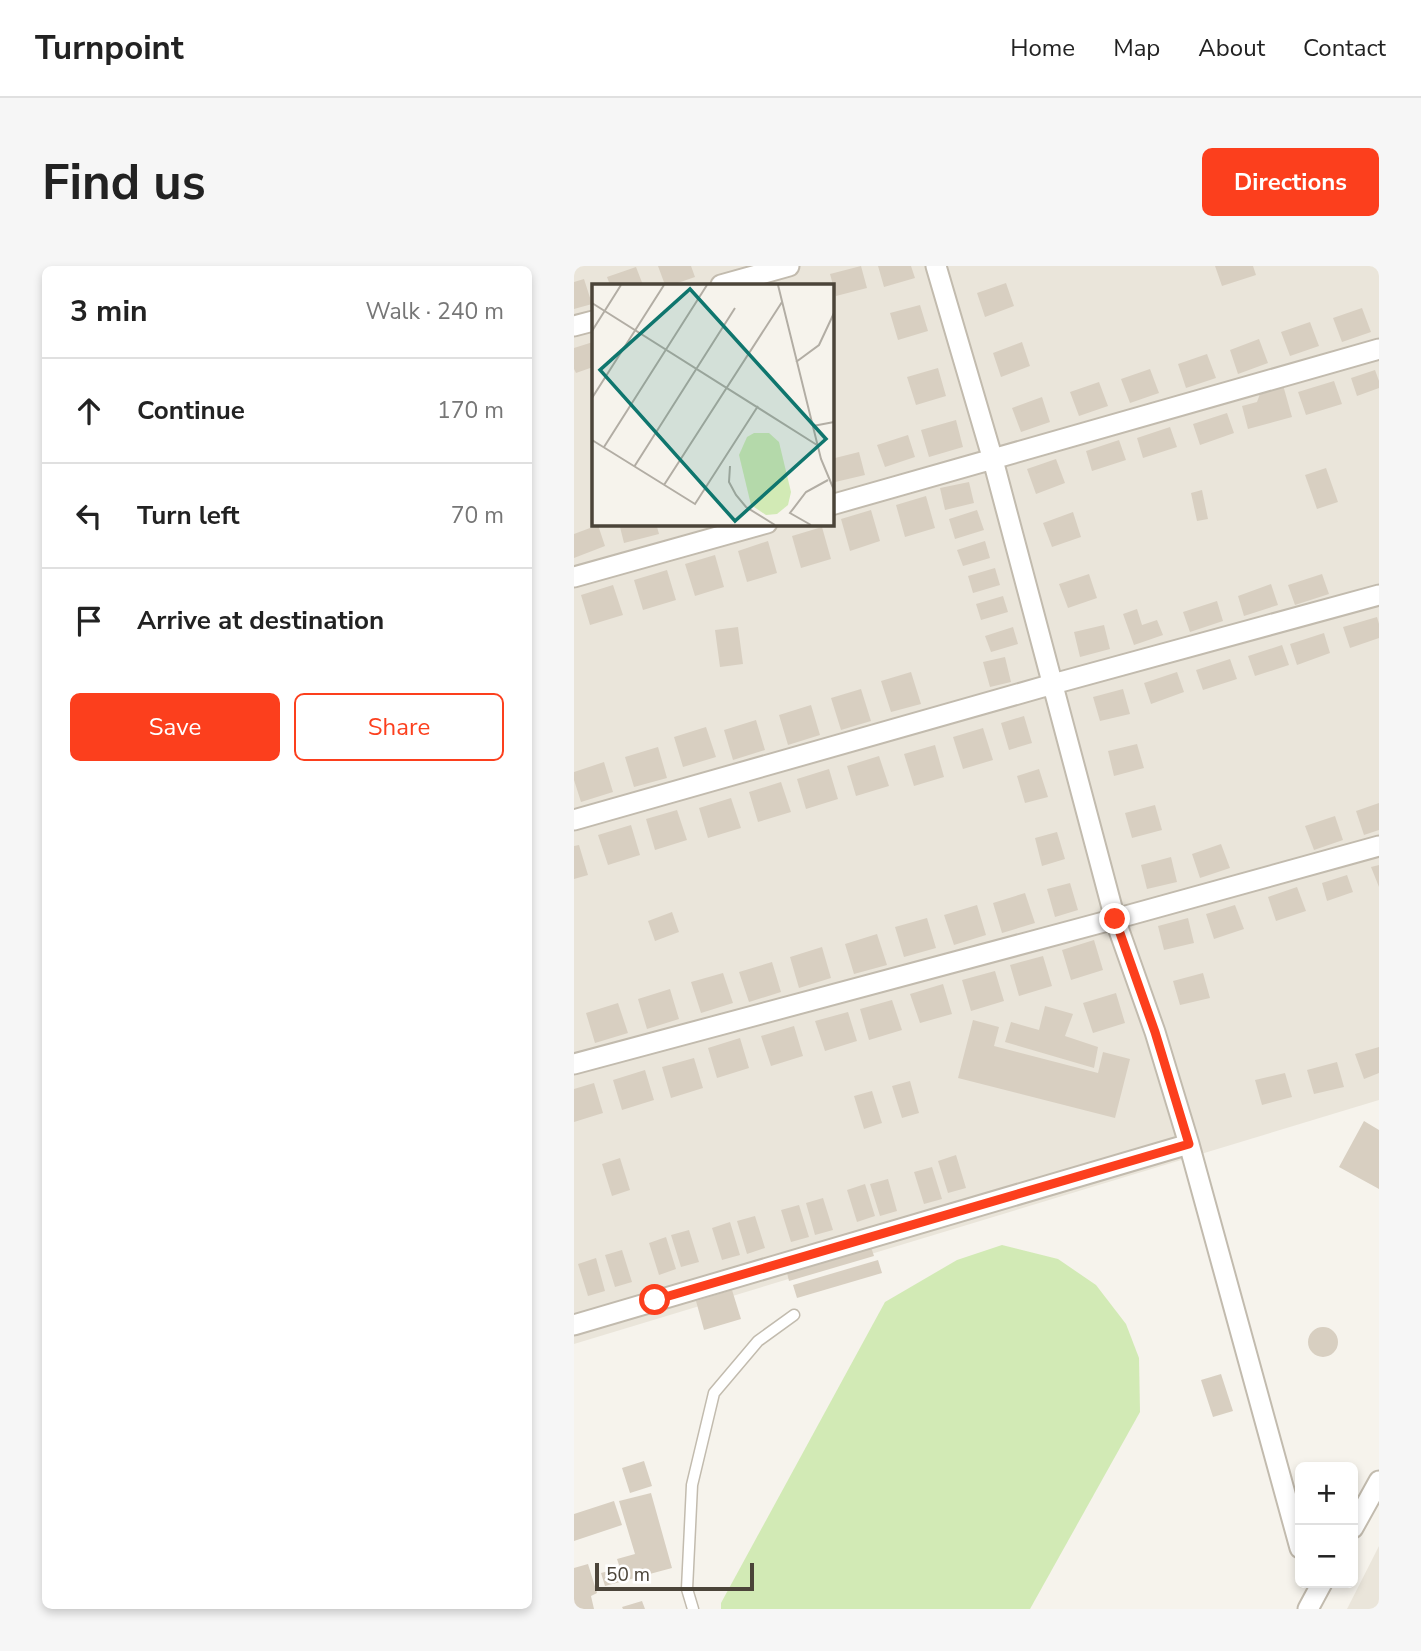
<!DOCTYPE html>
<html lang="en">
<head>
<meta charset="utf-8">
<style>
	body { margin:0; font-family:"Nunito Sans",sans-serif; background:#f6f6f6; color:#222 }
	.controls { position:absolute; right:21px; bottom:21px; display:grid; overflow:hidden; border-radius:10px; box-shadow:0 4px 10px #0003 }
	.controls button { width:63px; height:63px; display:grid; place-items:center; padding:0; border:0; border-bottom:2px solid #e0e0e0; background:#fff; color:#222; font:35px sans-serif }
	.scale { position:absolute; left:21px; bottom:18px; width:159px; box-sizing:border-box; padding-left:7px; border:4px solid #4b4439; border-top:0; font-size:19px; line-height:24px; white-space:nowrap; color:#4b4439; -webkit-text-stroke:5px #fff; paint-order:stroke }
	.stop { position:absolute; width:21px; height:21px; margin:-16px; border:5px solid #fc3f1d; border-radius:50%; background:#fff }
	.stop.end { background:#fc3f1d; border-color:#fff; box-shadow:0 2px 7px #0008 }
	.list { margin:0; padding:0; list-style:none }
	h2 { display:flex; justify-content:space-between; align-items:center; height:91px; margin:0; padding:0 28px; font-size:30px }
	h2 small { font-size:23px; font-weight:400; color:#767676 }
	.list li { display:grid; grid-template-columns:46px 1fr auto; gap:21px; align-items:center; box-sizing:border-box; height:105px; padding:0 28px; border-top:2px solid #e0e0e0 }
	.list b { display:block; font-size:26px; white-space:nowrap }
	.list em { font-size:23px; font-style:normal; color:#767676 }
	.actions { display:flex; gap:14px; padding:21px 28px }
	.actions a { flex:1; padding:16px 0; border:2px solid #fc3f1d; border-radius:10px; text-align:center; font-size:24px; color:#fc3f1d }
	.actions .main { background:#fc3f1d; color:#fff }
	.icon { flex:none; width:38px; height:38px; fill:none; stroke:currentColor; stroke-width:2; stroke-linecap:round; stroke-linejoin:round }
	.map { position:relative; flex:none; width:805px; height:1343px; overflow:hidden; border-radius:10px }
	header { display:flex; align-items:center; gap:42px; box-sizing:border-box; height:98px; padding:0 35px; background:#fff; border-bottom:2px solid #e0e0e0 }
	header strong { font-size:33px }
	nav { display:flex; gap:38px; margin-inline-start:auto; font-size:24px }
	.intro { display:flex; align-items:center; justify-content:space-between; box-sizing:border-box; height:168px; padding:0 42px }
	h1 { margin:0; font-size:49px }
	.button { padding:18px 32px; border-radius:10px; background:#fc3f1d; color:#fff; font-size:24px; font-weight:700 }
	main { display:flex; gap:42px; padding:0 42px }
	aside { flex:1; background:#fff; border-radius:10px; box-shadow:0 4px 10px #0003 }
	.map>svg:first-child { display:block }
</style>
</head>
<body>
<header>
<strong>Turnpoint</strong>
<nav><a>Home</a><a>Map</a><a>About</a><a>Contact</a></nav>
</header>
<div class="intro"><h1>Find us</h1><a class="button">Directions</a></div>
<main>
<aside>
<h2>3 min<small>Walk · 240 m</small></h2>
<ul class="list">
<li><svg class="icon" aria-label="ahead" viewBox="0 0 24 24"><path d="M12 20V5M6 11l6-6 6 6"/></svg><div><b>Continue</b></div><em>170 m</em></li>
<li><svg class="icon" aria-label="left" viewBox="0 0 24 24"><path d="M17 20v-9H6M10 6l-5 5 5 5"/></svg><div><b>Turn left</b></div><em>70 m</em></li>
<li><svg class="icon" aria-label="arrive" viewBox="0 0 24 24"><path d="M6 21V4h12l-3 4 3 4H6"/></svg><div><b>Arrive at destination</b></div></li>
</ul>
<div class="actions"><a class="main">Save</a><a>Share</a></div>
</aside>
<div class="map">
<svg width="805" height="1343" viewBox="0 0 805 1343">
	<rect width="100%" height="100%" fill="#f6f3ec"/>
	<path fill="#eae5da" fill-rule="evenodd" d="M0,0H805V834L0,1078ZM19,19H257V257H19Z
		M805,1280V1343H773Z"/>
	<path fill="#d2eab5" d="M428,979L484,993L522,1019L552,1058L565,1092L566,1146L456,1343H147V1337L311,1036L383,994Z"/>
	<path fill="#d8cfc1" d="M84,0H117L121,11L98,19H91Z
		M287,0L293,22L262,30L256,8Z
		M304,0H337L341,12L310,21Z
		M641,0H679L682,9L648,20Z
		M62,1L69,19H36L33,11Z
		M10,13L18,38L0,43V16Z
		M432,17L440,40L411,51L403,27Z
		M346,39L354,65L324,74L316,47Z
		M788,42L797,66L768,76L759,52Z
		M736,56L745,80L716,90L707,66Z
		M685,73L694,97L664,108L656,84Z
		M19,76V101L2,107L0,103V82Z
		M448,76L456,100L427,111L419,87Z
		M633,88L642,112L612,122L604,98Z
		M364,102L372,130L342,139L333,111Z
		M576,103L585,127L556,137L547,113Z
		M801,104L805,115V122L783,130L777,112Z
		M760,115L768,138L732,149L724,126Z
		M525,116L534,140L505,150L496,126Z
		M709,119L718,151L674,163L668,140L683,136L687,125Z
		M468,131L476,156L447,166L438,142Z
		M653,147L660,167L626,179L619,158Z
		M382,154L389,181L355,191L347,164Z
		M596,161L603,181L569,192L563,172Z
		M334,169L341,191L311,201L303,179Z
		M545,174L552,194L518,205L512,185Z
		M285,186L291,209L257,217V193Z
		M482,193L491,217L462,228L453,203Z
		M752,202L764,236L743,243L731,209Z
		M395,216L400,237L371,244L366,222Z
		M628,224L634,253L623,255L617,227Z
		M352,230L361,262L331,271L322,239Z
		M297,244L306,275L276,285L267,253Z
		M403,244L410,264L381,273L375,253Z
		M499,246L507,271L478,281L469,257Z
		M45,257H82L85,268L50,277Z
		M24,259L31,280L0,292V268Z
		M248,261L257,293L227,302L218,270Z
		M194,275L203,307L173,316L164,285Z
		M411,275L416,292L389,300L383,284Z
		M141,289L150,321L121,330L111,298Z
		M421,302L426,319L399,327L394,310Z
		M93,304L102,334L69,344L60,314Z
		M515,308L523,332L494,342L485,318Z
		M748,308L755,328L721,339L714,319Z
		M697,318L704,339L670,350L664,330Z
		M39,319L49,349L16,359L7,329Z
		M429,330L434,346L407,354L402,338Z
		M643,335L649,355L616,366L609,346Z
		M563,343L568,359L583,354L589,369L560,379L549,348Z
		M803,351L805,358V372L776,382L769,361Z
		M530,359L536,383L506,391L500,366Z
		M164,361L169,398L146,401L141,364Z
		M439,361L444,378L417,386L411,370Z
		M750,367L756,387L723,399L716,378Z
		M708,379L715,399L681,410L674,390Z
		M431,391L437,416L416,421L409,396Z
		M656,393L663,413L629,424L622,404Z
		M337,406L347,438L317,446L307,415Z
		M603,406L610,426L577,438L570,417Z
		M287,423L297,455L267,464L257,432Z
		M549,423L556,448L526,455L519,431Z
		M237,439L246,469L214,479L205,449Z
		M450,450L458,477L435,484L427,457Z
		M182,454L191,484L159,494L150,464Z
		M132,461L142,491L109,501L100,471Z
		M409,462L419,494L389,503L379,471Z
		M563,478L570,502L540,510L534,485Z
		M361,479L370,511L340,520L330,488Z
		M84,481L93,512L60,521L51,491Z
		M305,490L315,520L282,530L273,500Z
		M30,496L39,526L7,536L0,514V506Z
		M255,503L264,533L232,543L223,513Z
		M465,503L474,531L451,537L443,510Z
		M207,516L217,546L184,556L175,526Z
		M157,532L167,562L134,572L125,542Z
		M805,537V564L790,569L782,545Z
		M581,539L588,564L558,572L551,547Z
		M103,544L113,574L81,584L72,553Z
		M761,550L769,574L740,584L731,560Z
		M57,559L66,589L34,599L24,569Z
		M483,566L491,593L468,600L461,572Z
		M647,578L656,602L626,612L618,588Z
		M5,579L14,609L0,613V580Z
		M597,591L603,616L573,623L567,599Z
		M805,599V621L797,601Z
		M773,609L779,626L753,635L748,617Z
		M496,617L504,644L481,651L473,623Z
		M723,621L732,645L702,655L694,631Z
		M451,627L461,657L428,667L419,637Z
		M403,639L412,669L380,679L370,649Z
		M661,639L670,663L640,673L632,648Z
		M98,646L105,666L81,675L74,655Z
		M353,652L362,682L330,691L321,661Z
		M614,652L620,677L590,684L584,660Z
		M303,668L313,699L280,708L271,678Z
		M520,674L529,704L497,714L488,684Z
		M248,681L257,712L225,722L216,691Z
		M469,690L478,720L445,730L436,699Z
		M198,696L207,726L175,736L165,706Z
		M421,705L430,735L397,745L388,714Z
		M149,707L159,737L127,747L117,716Z
		M629,707L636,732L606,739L599,715Z
		M369,718L378,748L346,757L336,728Z
		M96,723L105,753L73,763L64,733Z
		M542,727L551,757L519,767L509,737Z
		M318,734L328,764L295,774L286,743Z
		M44,737L54,767L21,777L12,747Z
		M471,740L499,748L491,770L524,781L520,802L431,776L437,756L465,764Z
		M274,746L283,775L251,785L241,755Z
		M399,754L425,761L420,780L524,807L529,786L556,793L541,852L384,812Z
		M220,760L229,790L197,800L187,770Z
		M166,772L175,802L143,812L134,782Z
		M805,781V807L790,813L781,788Z
		M120,792L129,822L97,832L88,801Z
		M763,796L770,821L740,828L733,804Z
		M71,804L80,834L48,844L39,814Z
		M711,807L718,831L688,839L681,814Z
		M336,815L345,847L328,852L318,820Z
		M20,817L29,847L0,856V823Z
		M298,825L308,857L290,863L280,830Z
		M790,855L805,864V923L765,901Z
		M382,889L392,922L374,927L364,895Z
		M46,892L56,924L38,930L28,898Z
		M358,901L368,933L350,938L340,906Z
		M314,913L323,945L306,950L296,918Z
		M291,918L301,950L283,956L273,924Z
		M249,932L259,964L241,969L232,937Z
		M225,939L235,971L217,976L207,944Z
		M181,950L191,982L173,988L163,955Z
		M156,956L166,989L148,994L138,962Z
		M115,964L125,996L107,1001L97,969Z
		M92,971L102,1003L85,1009L75,977Z
		M296,978L300,990L215,1015L212,1003Z
		M48,984L58,1016L41,1021L31,989Z
		M22,992L31,1025L14,1030L4,998Z
		M304,994L308,1007L223,1032L219,1019Z
		M158,1024L167,1053L130,1064L122,1035Z
		M734 1076a15 15 0 1 1 30 0a15 15 0 1 1-30 0Z
		M647,1108L659,1145L639,1151L627,1114Z
		M70,1195L78,1220L56,1227L48,1202Z
		M77,1227L98,1302L31,1320L27,1307L46,1302L43,1293L61,1288L45,1235Z
		M40,1235L48,1259L0,1275V1248Z
		M14,1298L23,1327L17,1330L20,1343H0V1302Z
		M68,1335L71,1343H49L48,1341Z"/>
	<g fill="none" stroke-linecap="round" stroke-linejoin="round">
		<g stroke="#c2bbae" stroke-width="13">
			<path id="lane" d="M119,1343L113,1323L118,1219L140,1127L184,1075L220,1049"/>
		</g>
		<g stroke="#c2bbae" stroke-width="23">
			<path id="street" d="M362,0L419,194L541,653L581,766L615,878L726,1282
				M147,19L215,0
				M0,60L19,55
				M257,239L805,83
				M0,311L193,257
				M0,554L479,418L805,329
				M0,798L541,653L805,580
				M0,1059L615,878
				M779,1262L805,1215
				M734,1343L748,1317"/>
		</g>
		<use href="#lane" stroke="#fff" stroke-width="10"/>
		<use href="#street" stroke="#fff" stroke-width="19"/>
	</g>
	<g fill="none" stroke-linecap="round" stroke-linejoin="round">
		<path stroke="#fc3f1d" stroke-width="9" d="M81,1034L615,878L581,766L541,653"/>
	</g>
	<g transform="translate(18 18)">
		<rect width="242" height="242" fill="#f6f3ec"/>
		<path d="M162,149H177L187,158L199,208L196,221L185,230L174,231L159,221L147,171L155,153Z" fill="#d2eab5"/>
		<path fill="none" stroke="#b2ada4" stroke-width="2" d="M186,1L229,175L242,206M0,19L225,161M0,47L29,1M204,78L227,61L242,29M0,114L72,1M221,142L242,138M0,156L103,220L166,122M12,163L115,1M138,182L137,198L144,211L154,223L183,241M42,183L143,24M72,201L190,18M219,241L198,229L214,208L236,196"/>
		<path fill="#0f766e" fill-opacity="0.15" stroke="#0f766e" stroke-width="3.5" d="M98,5L234,155L143,237L8,86Z"/>
		<rect width="242" height="242" fill="none" stroke="#4b4439" stroke-width="3.5"/>
	</g>
</svg>
<div class="controls">
<button>+</button>
<button>−</button>
</div>
<div class="scale">50 m</div>
<div class="stop" style="left:81px;top:1034px"></div>
<div class="stop end" style="left:541px;top:653px"></div>
</div>
</main>
</body>
</html>
